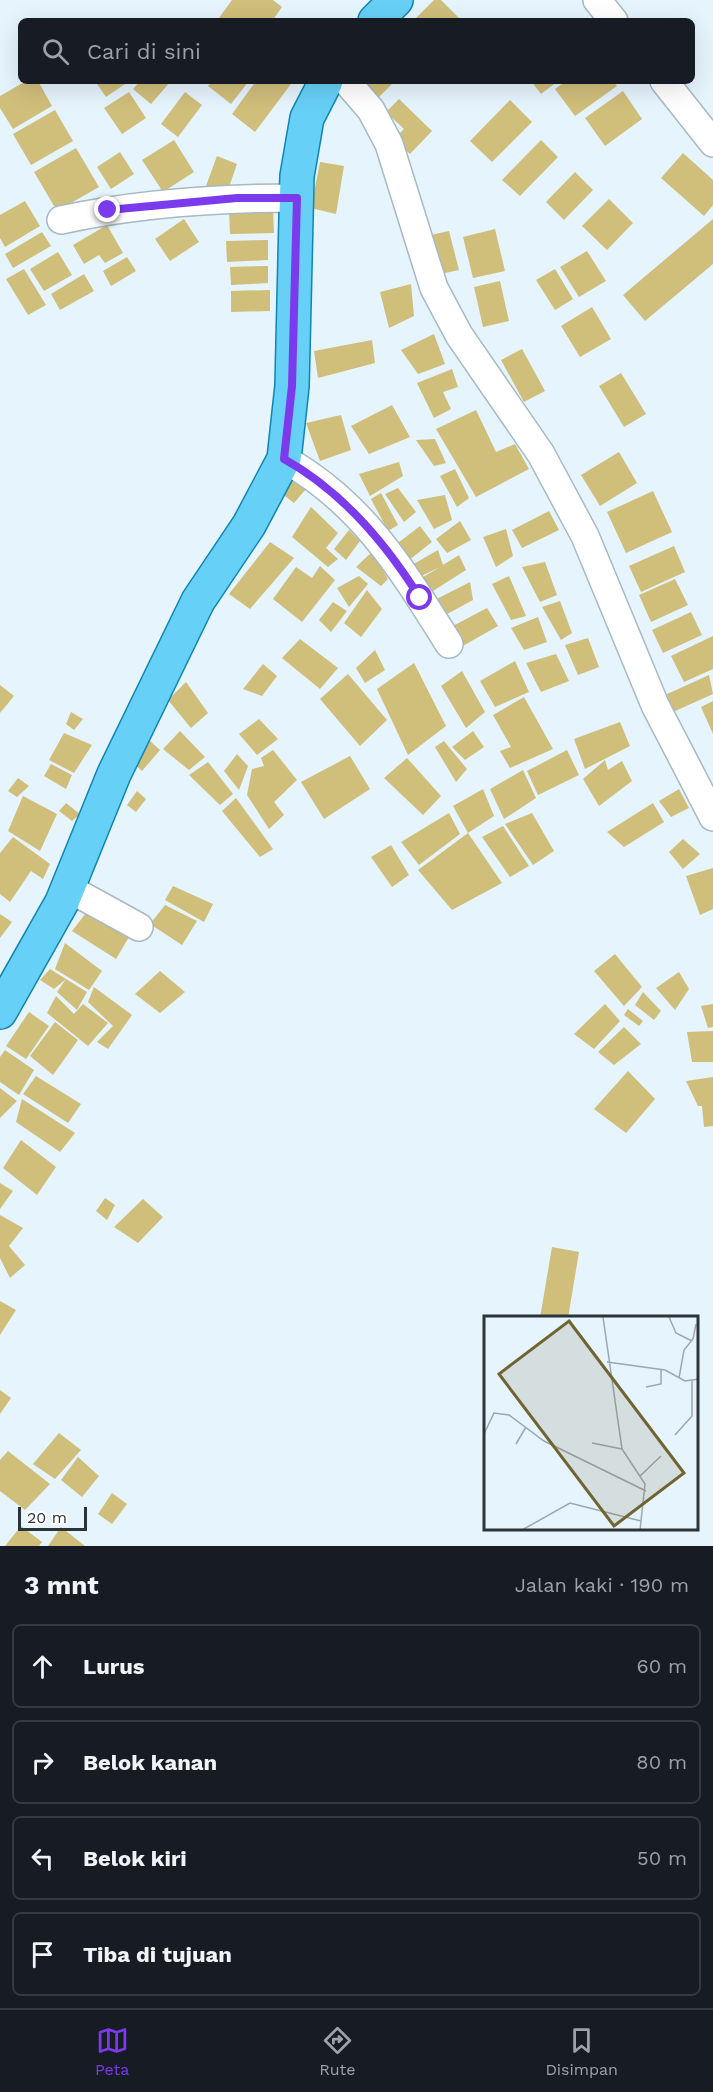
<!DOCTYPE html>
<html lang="id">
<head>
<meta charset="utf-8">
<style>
	body { margin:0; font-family:"Work Sans",sans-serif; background:#242831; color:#f1f3f6 }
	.scale { position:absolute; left:18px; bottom:15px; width:69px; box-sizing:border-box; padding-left:6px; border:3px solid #2d3438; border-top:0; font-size:16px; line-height:21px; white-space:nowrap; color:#2d3438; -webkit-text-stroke:4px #fff; paint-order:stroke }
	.stop { position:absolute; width:18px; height:18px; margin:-14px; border:4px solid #7c3aed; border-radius:50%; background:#fff }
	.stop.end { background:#7c3aed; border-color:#fff; box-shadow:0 2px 6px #0008 }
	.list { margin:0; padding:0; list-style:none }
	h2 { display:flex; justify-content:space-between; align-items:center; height:78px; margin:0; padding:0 24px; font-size:26px }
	h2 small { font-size:20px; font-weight:400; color:#9ea1a6 }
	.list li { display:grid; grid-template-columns:39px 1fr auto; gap:18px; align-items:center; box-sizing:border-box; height:84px; margin:0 12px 12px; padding:0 12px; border:2px solid #363941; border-radius:9px }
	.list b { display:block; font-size:22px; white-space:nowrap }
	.list em { font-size:20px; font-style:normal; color:#9ea1a6 }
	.icon { flex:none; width:33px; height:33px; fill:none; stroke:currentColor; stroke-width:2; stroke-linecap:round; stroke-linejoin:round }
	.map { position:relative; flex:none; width:713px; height:1546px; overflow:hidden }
	.search { position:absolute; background:#171b24; box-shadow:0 6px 24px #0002; left:18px; right:18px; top:18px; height:66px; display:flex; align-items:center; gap:15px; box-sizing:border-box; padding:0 21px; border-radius:9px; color:#9ea1a6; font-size:22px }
	.sheet { height:462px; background:#171b24 }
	nav { display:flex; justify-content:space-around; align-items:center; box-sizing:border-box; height:84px; border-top:2px solid #363941; background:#171b24; font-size:16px; color:#9ea1a6 }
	nav a { display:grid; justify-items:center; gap:3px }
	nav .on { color:#7c3aed }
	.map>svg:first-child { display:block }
</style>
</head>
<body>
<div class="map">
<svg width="713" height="1546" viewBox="0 0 713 1546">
	<rect width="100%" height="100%" fill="#e6f4fd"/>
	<path fill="#d0be7b" d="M232,0H273L282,7L272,21H223L219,18Z
		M434,0H441L459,18L456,21H413Z
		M26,81H38L52,106L13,129L0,108V96Z
		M95,81H123L125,84L106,97Z
		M140,81H171L151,104L133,89Z
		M212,81H249L231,104L208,86Z
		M256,81H287L291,84L255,132L232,114Z
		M358,81H395L377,99Z
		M531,81H558L541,94Z
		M566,81H613L617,86L575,116L555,89Z
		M623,91L642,119L605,146L585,118Z
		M129,92L146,118L122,134L104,108Z
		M185,92L202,105L178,137L161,124Z
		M399,99L432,131L410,154L394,139L404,129L386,112Z
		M510,100L532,122L492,162L470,141Z
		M55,110L73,141L31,165L13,134Z
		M174,140L194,172L163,192L142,160Z
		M541,140L558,157L520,196L502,180Z
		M76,148L99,187L57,211L34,172Z
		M120,152L134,174L111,189L97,167Z
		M683,153L713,180V205L704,216L661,178Z
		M217,156L237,164L227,193L206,186Z
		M320,162L344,166L336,214L311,208Z
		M575,172L593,190L564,220L546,202Z
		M609,199L633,223L607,250L582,226Z
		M25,201L40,226L5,247L0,238V215Z
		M273,209L274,233L230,234L229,211Z
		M184,219L199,242L170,261L155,239Z
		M713,219V264L645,321L623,295Z
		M107,225L123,253L105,263L99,255L84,264L73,245Z
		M495,229L505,271L473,278L463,237Z
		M449,231L459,270L436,275L426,236Z
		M42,232L51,246L13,268L5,254Z
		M268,240V260L227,262L226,241Z
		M587,251L606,281L579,297L560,267Z
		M58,252L72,275L44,291L30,269Z
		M127,257L136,271L111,286L103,271Z
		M268,266V283L231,285L230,267Z
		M24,269L46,305L28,315L6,279Z
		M555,269L573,299L555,310L536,280Z
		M84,274L94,291L60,310L51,294Z
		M500,281L509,321L483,327L474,287Z
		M411,284L414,316L389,328L380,292Z
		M270,290V311L231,312V291Z
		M592,307L611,339L580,357L561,326Z
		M434,334L445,364L418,374L401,350Z
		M372,340L375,363L318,378L314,351Z
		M522,349L545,391L524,402L501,360Z
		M452,369L458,387L443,392L451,409L434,418L417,383Z
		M621,373L646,414L624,427L599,386Z
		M392,405L410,437L369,454L351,426Z
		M476,410L496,452L515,444L529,469L476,497L436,429Z
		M341,415L351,450L320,461L306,423Z
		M435,439L446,463L434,466L416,440Z
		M619,452L637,483L600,506L581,475Z
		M399,462L403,476L370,496L359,474Z
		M455,469L469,498L457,507L440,476Z
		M288,475L306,489L294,503L277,490Z
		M398,488L416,512L404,522L385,494Z
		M653,491L672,532L626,553L607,512Z
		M381,493L398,525L388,531L371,499Z
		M445,495L452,520L434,529L417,500Z
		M311,507L338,533L326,548L338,559L328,567L292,537Z
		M549,511L559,530L522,548L512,530Z
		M460,521L471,540L447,553L436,539Z
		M420,526L432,542L408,561L394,546Z
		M506,529L513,556L496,567L483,537Z
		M349,530L360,541L346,560L334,549Z
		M270,542L294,558L250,609L229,594Z
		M674,546L685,572L641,592L629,566Z
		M438,550L443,565L459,555L466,570L433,591L423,577L440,567L413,580L405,569Z
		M372,552L388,579L381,586L356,567Z
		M545,562L557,595L540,602L522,567Z
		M320,566L335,580L302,622L273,599L296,567L312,578Z
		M359,576L368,584L349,607L337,588Z
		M509,576L526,616L511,620L492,584Z
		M675,579L688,605L651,622L639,595Z
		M470,582L473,600L438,619L427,604Z
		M367,590L382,609L361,637L344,623Z
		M560,601L572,633L561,640L542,607Z
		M333,602L347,611L331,632L319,620Z
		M487,608L498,626L461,647L451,627Z
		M691,612L702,635L663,653L652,630Z
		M538,617L547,642L524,650L511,628Z
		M713,636V669L684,682L671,656Z
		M588,638L599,667L578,675L565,645Z
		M300,639L338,668L320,689L282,658Z
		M375,650L385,670L365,683L356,668Z
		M556,654L569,681L541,692L526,663Z
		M515,661L529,692L495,707L480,681Z
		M414,663L446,726L408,755L377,689Z
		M263,664L277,676L262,696L243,689Z
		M462,671L485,712L466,728L441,686Z
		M348,674L387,720L360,746L320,699Z
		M709,675L713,694L673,712L665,695Z
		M186,682L208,713L191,728L168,700Z
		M0,685L14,696L0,713Z
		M524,697L553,749L510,768L500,751L511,747L493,715Z
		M713,701V734L701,707Z
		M71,712L83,719L74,730L66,724Z
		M259,719L278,739L257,755L239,734Z
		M620,722L630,746L585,769L574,739Z
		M180,731L205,757L189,770L163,749Z
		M473,731L484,747L465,760L452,747Z
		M64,733L92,745L74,773L49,760Z
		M149,740L160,750L142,771L131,761Z
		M444,741L467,769L456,782L435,747Z
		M273,750L297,780L274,802L284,815L269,829L247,795L252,769L264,766L261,758Z
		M567,750L579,775L538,795L527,771Z
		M237,754L248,766L239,790L224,771Z
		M350,756L370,789L324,819L301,782Z
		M407,758L441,796L423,815L384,778Z
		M605,760L608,770L622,761L632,781L599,806L583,779Z
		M208,762L233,794L220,805L189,775Z
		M51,764L72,775L66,789L44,776Z
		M523,770L536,798L504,819L490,789Z
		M18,778L29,786L17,797L8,791Z
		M483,789L494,816L468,833L453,806Z
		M679,789L689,808L671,817L659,801Z
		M137,791L146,799L136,812L127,805Z
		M23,796L57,814L40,851L8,831Z
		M236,798L273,849L260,857L222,811Z
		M66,803L80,814L72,821L59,811Z
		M653,803L664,822L624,847L607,832Z
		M449,813L460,834L419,865L401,842Z
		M532,813L554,851L533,865L505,824Z
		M503,826L529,866L510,877L482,837Z
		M468,833L502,883L452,910L418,870Z
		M13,837L50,864L43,879L31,871L10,902L0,894V853Z
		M683,839L700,854L683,869L669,852Z
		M391,845L409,875L392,887L371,857Z
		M713,868V909L700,915L686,876Z
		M173,886L213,904L204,922L165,900Z
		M165,905L197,921L182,945L150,924Z
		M90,908L129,937L116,959L72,931Z
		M0,914L12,922L0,938Z
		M65,943L102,971L89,990L55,969Z
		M615,954L642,987L624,1006L594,971Z
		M50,969L66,979L87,992L77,1010L57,992L66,979L54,989L40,980Z
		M160,971L185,992L160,1013L135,994Z
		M679,972L689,989L675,1010L656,988Z
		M94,987L132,1015L108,1049L97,1042L113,1026L88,1002Z
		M643,992L661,1011L654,1020L635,1005Z
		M56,996L74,1014L83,1004L108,1023L88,1046L47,1013Z
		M605,1004L620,1021L594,1049L574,1034Z
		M713,1004V1027L708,1028L701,1006Z
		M628,1009L643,1021L639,1026L624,1015Z
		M29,1012L49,1026L26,1059L6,1046Z
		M55,1022L78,1040L53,1075L30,1056Z
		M624,1027L641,1044L614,1065L598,1052Z
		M713,1031V1062H692L687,1032Z
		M5,1050L34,1070L19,1095L0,1082V1057Z
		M628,1071L655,1099L626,1133L594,1109Z
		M36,1076L81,1104L68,1123L23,1094Z
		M713,1077V1126L704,1127L702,1106H698L686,1081Z
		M0,1088L17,1101L0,1118Z
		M22,1099L75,1133L60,1152L16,1122Z
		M21,1140L56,1167L37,1195L3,1168Z
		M0,1183L13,1191L0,1209Z
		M105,1198L115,1205L107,1220L96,1211Z
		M143,1199L163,1217L138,1243L114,1227Z
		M0,1215L23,1228L9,1246L25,1265L10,1278L0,1258Z
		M552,1247L579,1252L568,1318H540Z
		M0,1301L16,1310L0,1335Z
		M0,1390L11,1398L0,1414Z
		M59,1433L81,1450L55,1479L33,1464Z
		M8,1451L50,1484L25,1510L0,1491V1460Z
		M78,1457L99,1476L82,1497L61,1480Z
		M112,1493L127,1504L112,1524L98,1514Z
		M21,1526L42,1542L39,1546H5Z
		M61,1527L85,1546H48Z"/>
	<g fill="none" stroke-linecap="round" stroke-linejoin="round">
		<g stroke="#a7b9c3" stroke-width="30">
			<path id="minor" d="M597,0L614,21
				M346,81L371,110L389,144L434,288L459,335L541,454L585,536L655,705L713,817
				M664,81L713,143
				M61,220C139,203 218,198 297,198
				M284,459C363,503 403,571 449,644
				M68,888L139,927"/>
		</g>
		<g stroke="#1085b0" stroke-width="36">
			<path id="primary" d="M375,21L396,0
				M0,1012L62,902L114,774L198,601L249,525L284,459L292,386L297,176L307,118L326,81"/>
		</g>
		<use href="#minor" stroke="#fff" stroke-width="27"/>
		<use href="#primary" stroke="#67d0f7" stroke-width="33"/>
	</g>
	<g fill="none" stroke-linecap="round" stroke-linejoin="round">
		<path stroke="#7c3aed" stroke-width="8" d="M108,210L237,198H297L292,386L284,459C342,491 385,542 420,598"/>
	</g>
	<g transform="translate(484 1316)">
		<rect width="214" height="214" fill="#e6f4fd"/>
		<path fill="none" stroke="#9ca7ae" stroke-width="1.5" d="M119,1L138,133L161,168L156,214M185,1L192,17L208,25M123,46L181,54L201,65L215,63M195,62L200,34L209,23L212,8M162,71L177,68V53M0,118L10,97L25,99L60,125L162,175M191,119L208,100V65M108,127L138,133M32,128L42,111M156,160L177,140M38,214L86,187L157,205"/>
		<path fill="#726432" fill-opacity="0.15" stroke="#726432" stroke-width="3" d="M85,5L200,157L130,210L15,58Z"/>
		<rect width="214" height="214" fill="none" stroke="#2d3438" stroke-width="3"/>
	</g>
</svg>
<div class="scale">20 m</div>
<div class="stop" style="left:420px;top:598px"></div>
<div class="stop end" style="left:108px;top:210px"></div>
<div class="search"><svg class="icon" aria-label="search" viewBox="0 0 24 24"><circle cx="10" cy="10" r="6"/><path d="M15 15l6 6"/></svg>Cari di sini</div>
</div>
<section class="sheet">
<h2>3 mnt<small>Jalan kaki · 190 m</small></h2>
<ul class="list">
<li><svg class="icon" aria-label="ahead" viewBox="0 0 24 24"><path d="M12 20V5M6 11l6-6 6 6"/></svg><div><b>Lurus</b></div><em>60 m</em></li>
<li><svg class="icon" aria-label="right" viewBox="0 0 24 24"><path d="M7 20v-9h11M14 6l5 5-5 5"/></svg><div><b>Belok kanan</b></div><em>80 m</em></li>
<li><svg class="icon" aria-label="left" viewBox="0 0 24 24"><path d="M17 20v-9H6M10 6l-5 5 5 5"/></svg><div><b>Belok kiri</b></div><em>50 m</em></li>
<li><svg class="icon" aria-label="arrive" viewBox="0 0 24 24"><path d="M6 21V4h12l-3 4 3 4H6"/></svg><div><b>Tiba di tujuan</b></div></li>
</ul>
</section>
<nav>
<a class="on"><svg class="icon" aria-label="map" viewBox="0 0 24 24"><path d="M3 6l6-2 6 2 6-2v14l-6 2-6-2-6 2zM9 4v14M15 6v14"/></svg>Peta</a>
<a><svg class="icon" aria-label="directions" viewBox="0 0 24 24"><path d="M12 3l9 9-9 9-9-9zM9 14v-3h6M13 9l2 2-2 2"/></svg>Rute</a>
<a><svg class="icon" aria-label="saved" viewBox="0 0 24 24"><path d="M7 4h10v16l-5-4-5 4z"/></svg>Disimpan</a>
</nav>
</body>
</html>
